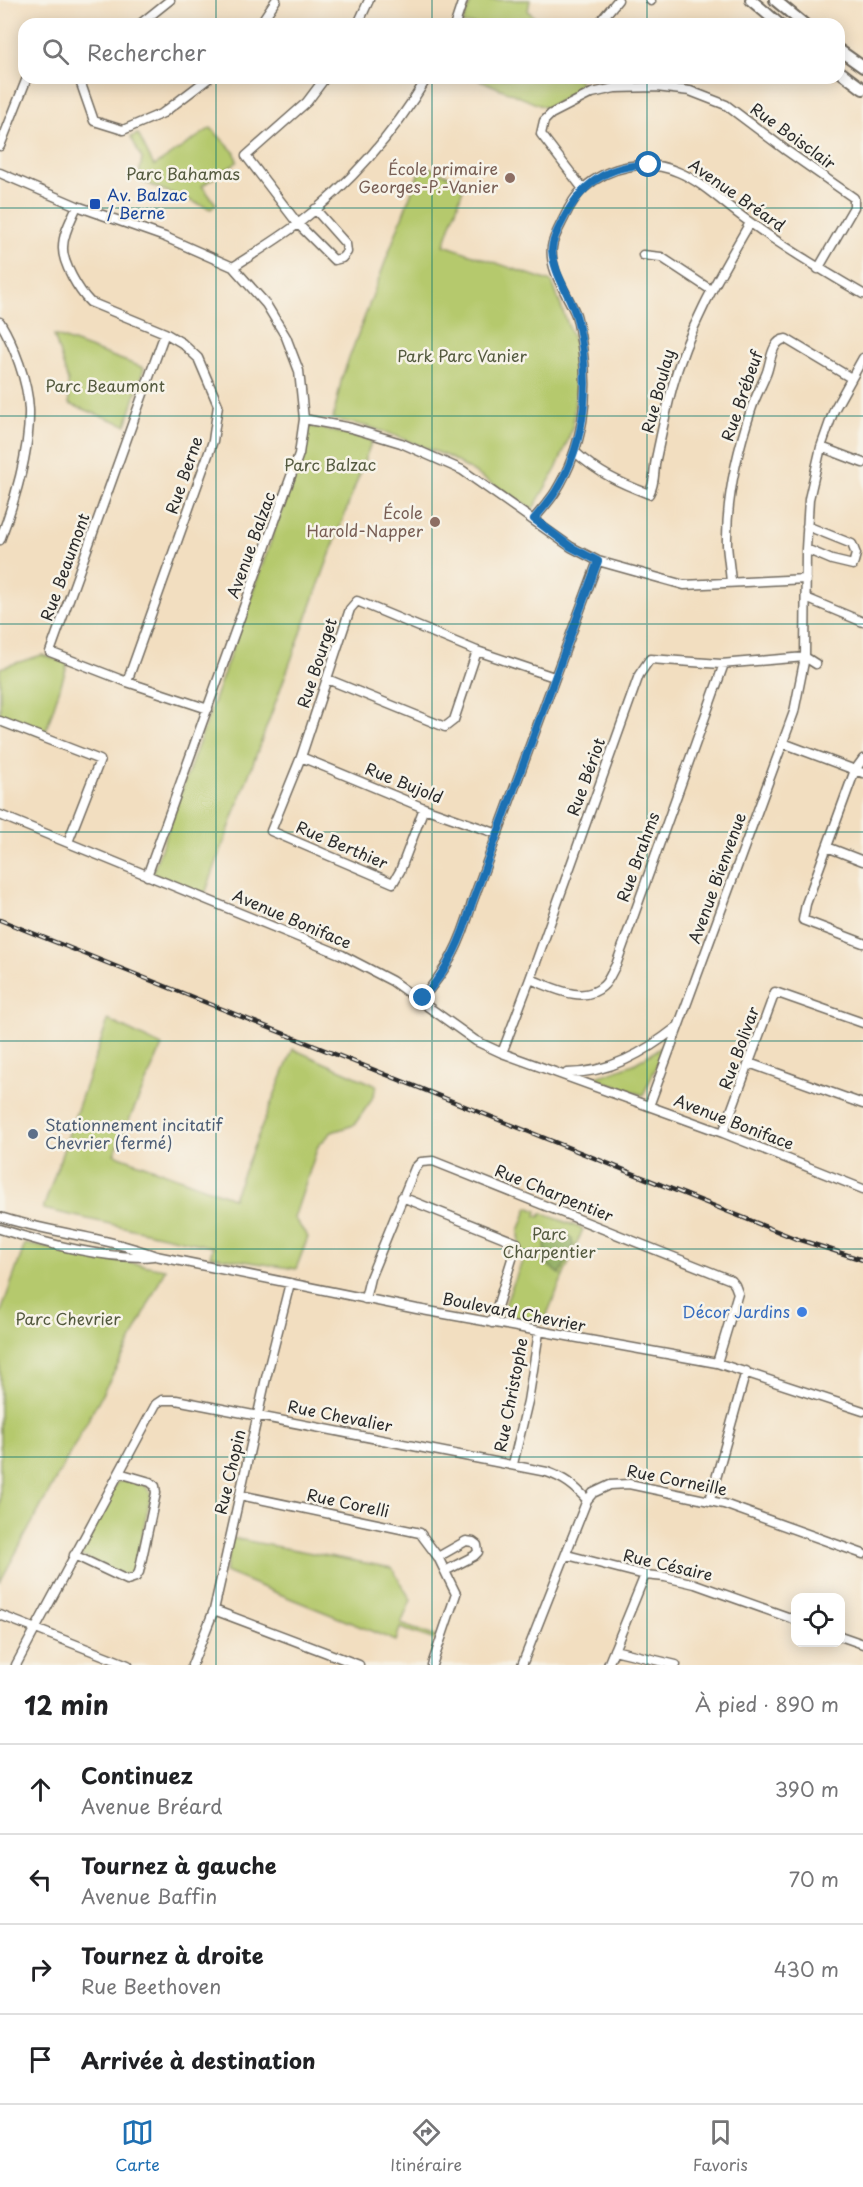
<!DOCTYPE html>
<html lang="fr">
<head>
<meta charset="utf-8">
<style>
	body { margin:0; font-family:"Playpen Sans",sans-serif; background:#f6f6f6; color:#202124 }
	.controls { position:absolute; right:18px; bottom:18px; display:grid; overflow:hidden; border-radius:12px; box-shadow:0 3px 15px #0003 }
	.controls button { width:54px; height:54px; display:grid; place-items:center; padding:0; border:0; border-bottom:2px solid #e0e0e0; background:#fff; color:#202124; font:30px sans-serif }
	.stop { position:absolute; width:18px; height:18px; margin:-14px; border:4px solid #1f6fb2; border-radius:50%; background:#fff }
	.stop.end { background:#1f6fb2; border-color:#fff; box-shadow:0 2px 6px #0008 }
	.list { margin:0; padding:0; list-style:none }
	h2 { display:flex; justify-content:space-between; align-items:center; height:78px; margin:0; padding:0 24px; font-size:26px }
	h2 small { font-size:20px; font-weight:400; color:#757577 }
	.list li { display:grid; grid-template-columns:39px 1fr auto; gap:18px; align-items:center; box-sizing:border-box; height:90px; padding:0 24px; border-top:2px solid #e0e0e0 }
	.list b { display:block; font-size:22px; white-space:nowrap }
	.list p { margin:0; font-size:20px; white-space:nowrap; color:#757577 }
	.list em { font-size:20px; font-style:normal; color:#757577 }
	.icon { flex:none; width:33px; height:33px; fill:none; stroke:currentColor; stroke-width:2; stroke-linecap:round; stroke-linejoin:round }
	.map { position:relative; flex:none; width:863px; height:1665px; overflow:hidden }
	.search { position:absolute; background:#fff; box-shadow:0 3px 15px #0003; left:18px; right:18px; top:18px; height:66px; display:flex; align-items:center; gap:15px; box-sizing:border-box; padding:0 21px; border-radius:18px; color:#757577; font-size:22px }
	.sheet { height:438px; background:#fff }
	nav { display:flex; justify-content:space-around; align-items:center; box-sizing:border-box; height:84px; border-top:2px solid #e0e0e0; background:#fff; font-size:16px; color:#757577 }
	nav a { display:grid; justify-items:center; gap:3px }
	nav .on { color:#1f6fb2 }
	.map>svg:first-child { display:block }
</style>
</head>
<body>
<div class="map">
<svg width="863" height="1665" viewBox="0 0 863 1665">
	<rect width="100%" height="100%" fill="#f7f3e8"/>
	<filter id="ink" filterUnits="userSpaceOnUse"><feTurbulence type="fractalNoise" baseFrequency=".0167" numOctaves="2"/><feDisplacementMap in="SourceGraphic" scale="12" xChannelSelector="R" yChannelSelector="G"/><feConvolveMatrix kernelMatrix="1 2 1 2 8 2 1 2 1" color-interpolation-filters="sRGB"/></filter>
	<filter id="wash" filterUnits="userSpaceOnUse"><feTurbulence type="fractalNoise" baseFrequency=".008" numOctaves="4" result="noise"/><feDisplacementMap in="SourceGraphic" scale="24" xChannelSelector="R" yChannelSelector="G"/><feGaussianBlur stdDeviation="1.35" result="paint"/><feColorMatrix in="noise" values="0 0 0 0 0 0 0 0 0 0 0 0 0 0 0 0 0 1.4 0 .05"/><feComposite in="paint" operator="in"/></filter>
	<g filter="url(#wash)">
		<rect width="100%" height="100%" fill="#f2dec0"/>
		<path fill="#b5c96d" stroke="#707a4c" stroke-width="1.5" d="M472,0H530L528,11L541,24H462Z
			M475,78H579L582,90L546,108Z
			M211,128L235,153L237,162L202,186L216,204L211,209L138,180L142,159L131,137L138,134L154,166Z
			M422,164L465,183L444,245L552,282L575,344L576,388L573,425L565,448L556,469L533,509L449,457L396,436L370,427L333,419L342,377Z
			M54,335L144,368L126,425L69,404L68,381Z
			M309,426L372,440L205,894L152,874L303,451Z
			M42,655L68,663L44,737L0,720V668Z
			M108,1020L162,1046L114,1154L233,1198L293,1049L377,1086L371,1101L354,1125L332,1132L318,1146L294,1218L308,1237L296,1269L210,1256L213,1247L43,1209Z
			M667,1044L643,1095L594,1078L634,1064Z
			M528,1207L537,1211L536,1216L540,1217L542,1213L583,1229L543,1324L501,1315L525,1254L520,1250L519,1231Z
			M25,1244L165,1269L131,1341L0,1582V1315Z
			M124,1480L146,1486L151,1494L135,1569L130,1574L123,1575L77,1554L117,1482Z
			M232,1538L392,1568L411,1600L401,1624L439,1638L438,1641L400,1628L396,1641L225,1572Z"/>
		<path fill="#90ad60" stroke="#5e6c46" stroke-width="1.5" d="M566,1231L572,1239L573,1246L560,1274L548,1265L545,1245L548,1237L557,1232Z"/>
	</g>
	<g filter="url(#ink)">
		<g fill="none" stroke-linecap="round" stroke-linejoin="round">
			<g stroke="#716a5f" stroke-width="11">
				<path id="minor" d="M650,0L651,1
					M140,24L170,0
					M260,24L276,0
					M358,24L369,0
					M455,24L463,0
					M598,24L618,0
					M79,78L94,121L123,130L163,113L209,78
					M0,146L27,78
					M0,173L77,206L165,237L233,267L266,304L286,337L299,371L304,419L299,454L147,876
					M583,189L541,134L544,121L551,114L592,93L615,88L656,87L690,91L726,105L787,151L854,198V207L818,269
					M77,206C72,218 63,233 63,247C62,263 79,291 90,302L165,333L182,343L198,358L218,405L213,441L127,682
					M315,209L346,244L347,252L342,258L334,260L298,224L246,156L307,102L325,78
					M643,255L661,257L711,290
					M233,267C255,253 278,239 299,223C350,184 394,133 427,78
					M0,322C14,345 28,382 29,410C30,450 14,503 0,540
					M165,333L50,652L127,682L208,709
					M304,419L351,428L401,443L462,470L571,547L598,561L684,585L806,579
					M821,447L863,463
					M575,452C598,473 620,483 649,494C656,481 653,473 656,459C661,435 666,411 672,388C688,328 719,276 750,223
					M534,519C541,510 550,501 556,491C583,447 590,396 582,346C580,336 579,325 576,315C568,294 549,272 552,247C553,238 560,226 564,218C569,207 575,196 584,188C609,166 646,158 678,172C703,182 725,205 748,221C785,248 823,271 863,294
					M806,549L832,560L853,565L856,554L852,544L807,526
					M731,582C730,570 728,557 727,545C726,500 737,452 751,410C755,397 762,385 767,372C771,360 772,340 786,339L851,378
					M806,598L863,622
					M327,679L445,727L454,720L477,651
					M0,721L100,760L68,842
					M783,743L863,773
					M301,757L424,808L498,834
					M863,759L855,770L806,904L803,920L863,943
					M424,808L400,871L393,883L271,831L301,757L350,609L357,601L477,651L554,677
					M0,815L342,955L392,981L476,1041L502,1053L723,1133L863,1189
					M827,847L863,861
					M530,979C552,987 583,1005 603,986C609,981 612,971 616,965L724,664
					M419,1002C448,968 460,946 472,903L598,561
					M502,1053L530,979L639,675L650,659L721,664L805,657L816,664
					M749,1063L863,1104
					M567,1073C609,1073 644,1053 677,1027
					M649,1106L794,712L805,657L806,549L809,499L821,447L834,410L863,358
					M723,1133L775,992L863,1023
					M402,1197L517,1243L492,1323
					M0,1217C51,1233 106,1237 156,1256L417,1309L717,1363L863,1411
					M0,1229C44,1243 108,1261 153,1256
					M365,1299L370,1278L415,1168L421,1162L433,1161L731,1280L735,1285L738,1293L717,1363
					M513,1464L528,1401L539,1332
					M240,1495L420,1533L438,1557L456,1594L432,1665
					M710,1500L746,1371
					M74,1555L127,1580L136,1577L139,1572L156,1493L155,1486L150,1482L119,1473
					M567,1555L645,1575L665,1577L695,1584L796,1620
					M438,1557L466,1541L473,1542L477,1545L478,1552L474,1556L445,1571
					M214,1610L359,1665
					M0,1615L128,1665
					M840,1636L863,1644
					M614,1650L676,1665
					M16,1665L156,1404L162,1400H176L547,1472C564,1478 575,1486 587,1500
					M192,1665L214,1610L266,1378L290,1283
					M522,1665L587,1500L593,1493L610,1485L629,1484L724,1504L863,1554
					M608,1665L645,1575"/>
			</g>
			<g stroke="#716a5f" stroke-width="14">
				<path id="major" d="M751,0L779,24
					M775,0L804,24
					M839,50L863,67
					M839,71L863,89"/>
			</g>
			<use href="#minor" stroke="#fff" stroke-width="8"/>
			<use href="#major" stroke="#fff" stroke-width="10"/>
			<g stroke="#2b2b2b" stroke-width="4.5">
				<path id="rail" d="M0,920L794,1238L863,1260"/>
			</g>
			<use href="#rail" stroke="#f7f3e8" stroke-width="2" stroke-dasharray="7" stroke-linecap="butt"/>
		</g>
	</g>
	<g fill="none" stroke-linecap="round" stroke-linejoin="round" filter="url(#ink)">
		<path stroke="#1f6fb2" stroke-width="8" d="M423,998C449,967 461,942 472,903L598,561L571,547L534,519C541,510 550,501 556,491C588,438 591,377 577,319C571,295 554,276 552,250C552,241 558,229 563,220C581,185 607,164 649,165"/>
	</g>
	<path fill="none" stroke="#0f766e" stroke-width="1.5" stroke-opacity="0.55" d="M216,0V24M432,0V24M647,0V24M216,78V1665M432,78V1665M647,78V1665M0,208H863M0,416H863M0,624H863M0,832H863M0,1041H863M0,1249H863M0,1457H863"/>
	<g fill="#8d6e63" stroke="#f7f3e8" stroke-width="2">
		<circle cx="510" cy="178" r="6"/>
		<circle cx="435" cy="522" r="6"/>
	</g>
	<rect fill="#1a4fb4" stroke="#f7f3e8" stroke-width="2" x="89" y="198" width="12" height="12" rx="3"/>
	<circle fill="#5c6f8a" stroke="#f7f3e8" stroke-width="2" cx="33" cy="1134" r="6"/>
	<circle fill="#3f7fe0" stroke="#f7f3e8" stroke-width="2" cx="802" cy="1312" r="6"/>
	<g text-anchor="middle" stroke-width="5" stroke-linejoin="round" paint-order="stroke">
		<g font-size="16" fill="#2b2b2b" stroke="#f7f3e8">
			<text transform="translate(793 136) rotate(36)" y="6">Rue Boisclair</text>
			<text transform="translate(737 195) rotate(35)" y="6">Avenue Bréard</text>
			<text transform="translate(658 391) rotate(-75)" y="6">Rue Boulay</text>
			<text transform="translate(742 396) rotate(-71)" y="6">Rue Brébeuf</text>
			<text transform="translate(184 475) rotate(-71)" y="6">Rue Berne</text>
			<text transform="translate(251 545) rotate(-70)" y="6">Avenue Balzac</text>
			<text transform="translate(65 567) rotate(-70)" y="6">Rue Beaumont</text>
			<text transform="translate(317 663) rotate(-72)" y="6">Rue Bourget</text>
			<text transform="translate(586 777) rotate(-70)" y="6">Rue Bériot</text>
			<text transform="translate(404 783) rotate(22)" y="6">Rue Bujold</text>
			<text transform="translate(342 845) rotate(23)" y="6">Rue Berthier</text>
			<text transform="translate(638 857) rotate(-70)" y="6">Rue Brahms</text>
			<text transform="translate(717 878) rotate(-70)" y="6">Avenue Bienvenue</text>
			<text transform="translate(292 919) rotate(23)" y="6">Avenue Boniface</text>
			<text transform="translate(739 1048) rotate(-70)" y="6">Rue Bolivar</text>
			<text transform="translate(734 1122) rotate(21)" y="6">Avenue Boniface</text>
			<text transform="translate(554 1193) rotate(22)" y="6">Rue Charpentier</text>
			<text transform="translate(514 1312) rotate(11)" y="6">Boulevard Chevrier</text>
			<text transform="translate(511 1395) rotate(-79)" y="6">Rue Christophe</text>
			<text transform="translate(340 1416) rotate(11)" y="6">Rue Chevalier</text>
			<text transform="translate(230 1472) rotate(-77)" y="6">Rue Chopin</text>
			<text transform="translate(677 1480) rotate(11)" y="6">Rue Corneille</text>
			<text transform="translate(348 1503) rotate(12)" y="6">Rue Corelli</text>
			<text transform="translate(668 1565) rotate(13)" y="6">Rue Césaire</text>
		</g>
		<g font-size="16" fill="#785e54" stroke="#f7f3e8" text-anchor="end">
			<text x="498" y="175">École primaire<tspan x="498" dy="18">Georges-P.-Vanier</tspan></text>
			<text x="423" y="519">École<tspan x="423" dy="18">Harold-Napper</tspan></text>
		</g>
		<g font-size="16" fill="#545a3f" stroke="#f7f3e8">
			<text x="183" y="180">Parc Bahamas</text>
			<text x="462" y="362">Park Parc Vanier</text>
			<text x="105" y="392">Parc Beaumont</text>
			<text x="330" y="471">Parc Balzac</text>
			<text x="549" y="1240">Parc<tspan x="549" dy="18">Charpentier</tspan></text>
			<text x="68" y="1325">Parc Chevrier</text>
		</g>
		<g font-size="16" fill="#164399" stroke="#f7f3e8" text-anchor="start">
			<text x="107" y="201">Av. Balzac<tspan x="107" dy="18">/ Berne</tspan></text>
		</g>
		<g font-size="16" fill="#4e5e75" stroke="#f7f3e8" text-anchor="start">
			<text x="45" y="1131">Stationnement incitatif<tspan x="45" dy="18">Chevrier (fermé)</tspan></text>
		</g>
		<g font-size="16" fill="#366cbe" stroke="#f7f3e8" text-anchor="end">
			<text x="790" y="1318">Décor Jardins</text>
		</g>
	</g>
</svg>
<div class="controls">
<button><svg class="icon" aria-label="locate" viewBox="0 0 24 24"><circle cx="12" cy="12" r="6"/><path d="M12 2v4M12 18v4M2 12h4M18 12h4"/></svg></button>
</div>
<div class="stop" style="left:649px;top:165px"></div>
<div class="stop end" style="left:423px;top:998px"></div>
<div class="search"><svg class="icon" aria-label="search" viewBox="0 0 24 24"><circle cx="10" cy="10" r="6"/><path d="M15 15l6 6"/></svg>Rechercher</div>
</div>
<section class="sheet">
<h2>12 min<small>À pied · 890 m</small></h2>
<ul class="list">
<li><svg class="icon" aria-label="ahead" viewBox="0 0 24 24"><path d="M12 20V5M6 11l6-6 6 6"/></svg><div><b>Continuez</b><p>Avenue Bréard</p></div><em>390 m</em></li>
<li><svg class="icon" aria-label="left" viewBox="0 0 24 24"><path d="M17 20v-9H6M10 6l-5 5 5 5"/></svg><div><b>Tournez à gauche</b><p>Avenue Baffin</p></div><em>70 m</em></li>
<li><svg class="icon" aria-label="right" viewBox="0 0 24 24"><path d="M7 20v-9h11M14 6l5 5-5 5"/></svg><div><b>Tournez à droite</b><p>Rue Beethoven</p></div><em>430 m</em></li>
<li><svg class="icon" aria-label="arrive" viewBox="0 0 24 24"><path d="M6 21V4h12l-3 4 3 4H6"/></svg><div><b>Arrivée à destination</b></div></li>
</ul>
</section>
<nav>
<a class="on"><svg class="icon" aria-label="map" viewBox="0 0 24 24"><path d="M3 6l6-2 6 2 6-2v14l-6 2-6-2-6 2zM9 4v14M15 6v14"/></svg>Carte</a>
<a><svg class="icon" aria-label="directions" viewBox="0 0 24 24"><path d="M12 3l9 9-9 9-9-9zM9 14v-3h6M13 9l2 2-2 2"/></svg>Itinéraire</a>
<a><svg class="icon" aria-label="saved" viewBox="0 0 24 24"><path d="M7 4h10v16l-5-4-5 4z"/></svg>Favoris</a>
</nav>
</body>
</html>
